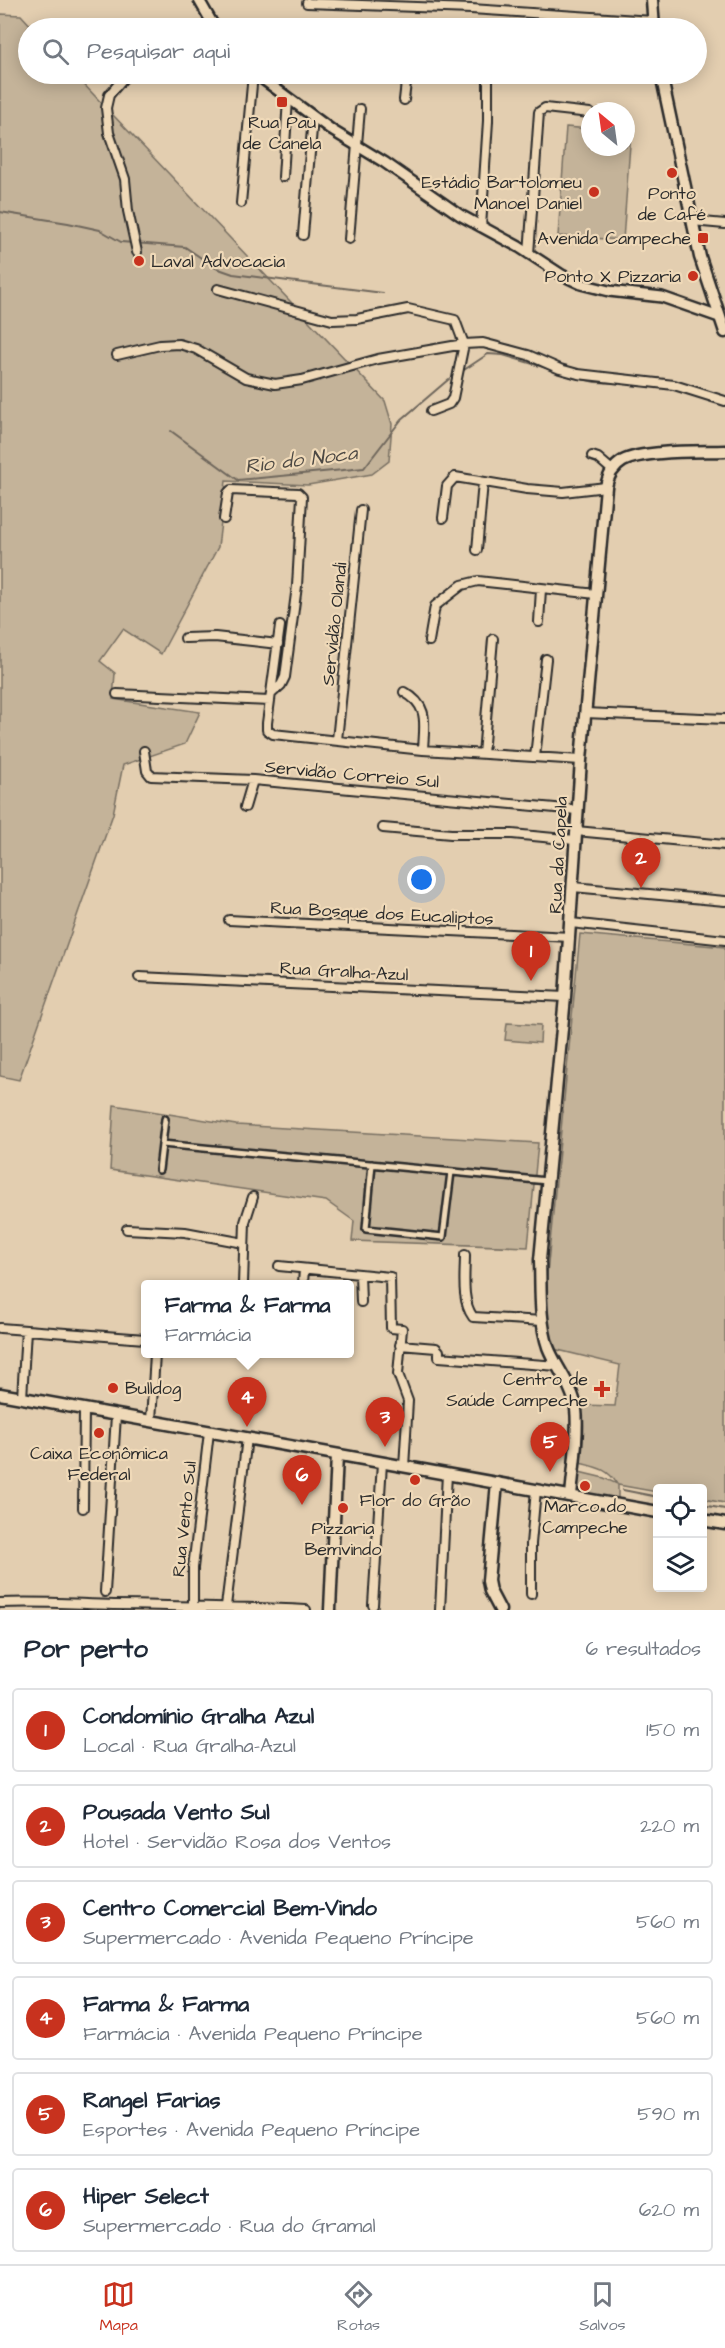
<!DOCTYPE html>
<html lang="pt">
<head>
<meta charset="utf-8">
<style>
	body { margin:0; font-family:"Architects Daughter",sans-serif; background:#f6f6f7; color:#1f2937 }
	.controls { position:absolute; right:18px; bottom:18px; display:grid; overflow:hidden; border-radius:6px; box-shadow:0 3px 15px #0003 }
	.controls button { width:54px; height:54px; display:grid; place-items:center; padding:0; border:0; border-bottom:2px solid #e0e1e3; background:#fff; color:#1f2937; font:30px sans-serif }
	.compass { position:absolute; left:581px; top:102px; width:54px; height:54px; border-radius:50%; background:#fff; box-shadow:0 3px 15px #0003; rotate:331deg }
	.you { position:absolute; left:422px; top:880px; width:21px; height:21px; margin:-15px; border:4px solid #fff; border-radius:50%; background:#1a73e8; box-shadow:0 0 0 9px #1a73e833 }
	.badge { display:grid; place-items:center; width:39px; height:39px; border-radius:50%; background:#c8321e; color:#fff; font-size:20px; font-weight:700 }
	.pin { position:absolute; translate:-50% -50px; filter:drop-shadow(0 2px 3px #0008) }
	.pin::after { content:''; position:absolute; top:32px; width:21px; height:18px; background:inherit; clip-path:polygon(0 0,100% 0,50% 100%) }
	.popup { position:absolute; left:141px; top:1280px; width:213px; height:78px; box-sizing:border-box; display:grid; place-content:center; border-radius:6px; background:#fff; filter:drop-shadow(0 2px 4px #0005); font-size:20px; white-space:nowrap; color:#747a83 }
	.popup b { font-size:22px; color:#1f2937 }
	.popup::after { content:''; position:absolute; left:50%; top:100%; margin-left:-12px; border:12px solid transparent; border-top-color:#fff }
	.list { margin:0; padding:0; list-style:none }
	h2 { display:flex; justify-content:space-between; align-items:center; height:78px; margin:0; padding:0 24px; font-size:26px }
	h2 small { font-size:20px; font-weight:400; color:#747a83 }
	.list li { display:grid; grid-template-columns:39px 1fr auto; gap:18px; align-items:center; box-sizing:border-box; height:84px; margin:0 12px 12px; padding:0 12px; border:2px solid #e0e1e3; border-radius:6px }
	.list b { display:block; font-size:22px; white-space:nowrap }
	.list p { margin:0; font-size:20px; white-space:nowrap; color:#747a83 }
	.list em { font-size:20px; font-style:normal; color:#747a83 }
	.icon { flex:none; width:33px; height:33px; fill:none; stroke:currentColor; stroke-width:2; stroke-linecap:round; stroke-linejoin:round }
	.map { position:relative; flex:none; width:725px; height:1610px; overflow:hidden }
	.search { position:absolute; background:#fff; box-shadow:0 3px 15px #0003; left:18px; right:18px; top:18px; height:66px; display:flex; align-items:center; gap:15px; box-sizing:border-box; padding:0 21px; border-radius:33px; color:#747a83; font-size:22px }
	.sheet { height:654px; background:#fff }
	nav { display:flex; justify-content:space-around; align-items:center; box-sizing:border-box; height:84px; border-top:2px solid #e0e1e3; background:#fff; font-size:16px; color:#747a83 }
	nav a { display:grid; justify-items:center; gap:3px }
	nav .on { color:#c8321e }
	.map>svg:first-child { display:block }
</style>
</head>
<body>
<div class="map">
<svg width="725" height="1610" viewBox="0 0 725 1610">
	<rect width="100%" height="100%" fill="#e3ceb0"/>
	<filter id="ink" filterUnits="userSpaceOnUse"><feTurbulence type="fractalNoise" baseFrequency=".0167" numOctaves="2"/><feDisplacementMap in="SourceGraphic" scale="12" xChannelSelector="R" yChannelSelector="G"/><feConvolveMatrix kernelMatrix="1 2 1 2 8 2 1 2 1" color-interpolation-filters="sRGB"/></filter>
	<g filter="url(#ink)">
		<path fill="#c4b399" stroke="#786f62" stroke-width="1.5" d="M0,14L21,15L33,28H28V74H74L385,401L392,424L389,461L372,474L308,485L226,481L218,547L161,654L123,629L100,661L115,673L113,699L200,712L185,744L123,765L113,814L19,1080L0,1076Z
			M566,127L590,129V147H626V131H631L623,240L558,236Z
			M580,934L725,947V1503L703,1499L702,1488H658L657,1492L618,1485V1499L577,1492L579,1472L604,1478L617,1484C609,1469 596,1467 580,1463L581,1405L615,1406L620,1365L554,1349L547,1325L545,1295Z
			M507,1023L541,1025L540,1043L505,1040Z
			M114,1105L236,1125L538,1143L528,1247L352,1241L354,1221L326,1201L110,1170Z"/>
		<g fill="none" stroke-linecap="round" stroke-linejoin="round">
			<path stroke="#6e665b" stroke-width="2" d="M0,212L68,223L100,230L121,242L185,247L216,268L233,274L383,293
				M461,372L488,354L503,355L570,375
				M578,378L595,382L620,383
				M171,431L238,480L364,468L401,420L449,379
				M623,1490L658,1497
				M702,1505L725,1509"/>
			<g stroke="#2b2b2b" stroke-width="10">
				<path id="pedestrian" d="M162,1144L547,1181
					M372,1164L366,1229L443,1237L451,1172
					M159,1170L165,1119"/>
			</g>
			<g stroke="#2b2b2b" stroke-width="12">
				<path id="minor" d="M307,3L471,9L653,21
					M127,74L109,95L106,108L109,133L125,179L128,211L137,252
					M404,100L407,74
					M283,177L288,99
					M241,203L253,74
					M692,221L725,224
					M481,227L488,121V74
					M303,235L313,117
					M349,239L360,109
					M529,254L539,112L545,108L590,113
					M218,289L332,320L357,319L408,309L455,320L464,344L453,398L449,404L431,411
					M117,355L160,345L179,344L196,349L246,378L275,384L302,380L378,359L464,344L483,343L528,355L560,369L578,374L674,385L725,401
					M592,456L598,458L612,470
					M443,518L447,486L455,477L527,489L563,492L606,487
					M224,519L228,493L231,490L298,493L302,497L297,586L285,677L281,685L271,694
					M477,550L483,482
					M539,622L541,589
					M280,626L267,723V730L273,734L423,750L581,760
					M185,638L215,637L278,644
					M429,641L435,606L462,585L478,581L596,594
					M404,692C430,706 424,724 423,750
					M117,694L270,701
					M585,713L725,719
					M337,740L361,510
					M144,751L147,771L151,776L253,780L577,810
					M483,754L493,639
					M535,757L546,659
					M245,807L253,780
					M383,828L451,834H512L575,840
					M576,831L725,845
					M573,887L725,901
					M229,920L570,937
					M571,923L725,940
					M139,977L565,997
					M127,1229L185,1232L244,1243
					M465,1255C465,1274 461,1301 473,1317L543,1321
					M279,1266L390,1277L391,1328L402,1329L398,1374L408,1401L404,1467
					M360,1274L361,1302
					M243,1284L245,1222L253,1197
					M303,1284L304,1269
					M0,1328L145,1339
					M400,1345L436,1348L439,1351V1357L558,1366
					M22,1398L26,1330
					M151,1421L155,1354
					M83,1508L84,1409
					M105,1592L116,1415
					M531,1594V1544L536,1490
					M0,1603C38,1601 76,1604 114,1605C178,1606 242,1607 306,1610
					M373,1605L382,1463
					M226,1606L247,1438
					M193,1610V1568L209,1432
					M440,1610L447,1474"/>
			</g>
			<g stroke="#2b2b2b" stroke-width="14">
				<path id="tertiary" d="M199,0L215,28
					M256,74L333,131L384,162L460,215L519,247L562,275L581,284L609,291L662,297L719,317"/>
			</g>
			<g stroke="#2b2b2b" stroke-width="15">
				<path id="secondary" d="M652,0L654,28
					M661,74L700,257L725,332
					M0,1394L658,1512
					M497,1483L488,1581L490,1591L500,1610
					M571,1496C573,1470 579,1435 576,1409C573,1386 556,1368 548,1347C539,1320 541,1288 540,1260L565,997L581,760L606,487C608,475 613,467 623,461C644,450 700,452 725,451
					M702,1520L725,1524
					M330,1610L337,1455"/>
			</g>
			<use href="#pedestrian" stroke="#efd9b8" stroke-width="5"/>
			<use href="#minor" stroke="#efd9b8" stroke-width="8"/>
			<use href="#tertiary" stroke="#efd9b8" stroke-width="9"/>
			<use href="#secondary" stroke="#efd9b8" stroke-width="10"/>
		</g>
	</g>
	<g fill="#c8321e" stroke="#efd9b8" stroke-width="2">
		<rect x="276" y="96" width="12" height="12" rx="3"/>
		<circle cx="672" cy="173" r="6"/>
		<circle cx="594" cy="192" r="6"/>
		<rect x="697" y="232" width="12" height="12" rx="3"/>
		<circle cx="139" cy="261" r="6"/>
		<circle cx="693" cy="276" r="6"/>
		<circle cx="113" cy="1388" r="6"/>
		<path d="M599 1380h6v6h6v6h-6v6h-6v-6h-6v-6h6z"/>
		<circle cx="99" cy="1433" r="6"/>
		<circle cx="415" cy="1480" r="6"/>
		<circle cx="585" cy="1486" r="6"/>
		<circle cx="343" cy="1508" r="6"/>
	</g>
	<g text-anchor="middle" stroke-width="4.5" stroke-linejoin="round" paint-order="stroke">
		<g font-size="18" fill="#2b2b2b" stroke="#efd9b8">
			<text x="282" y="128">Rua Pau<tspan x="282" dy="21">de Canela</tspan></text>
			<text x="582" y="188" text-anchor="end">Estádio Bartolomeu<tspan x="582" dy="21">Manoel Daniel</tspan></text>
			<text x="672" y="199">Ponto<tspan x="672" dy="21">de Café</tspan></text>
			<text x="691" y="244" text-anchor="end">Avenida Campeche</text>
			<text x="151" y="267" text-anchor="start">Laval Advocacia</text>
			<text x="681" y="282" text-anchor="end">Ponto X Pizzaria</text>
			<text x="588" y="1385" text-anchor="end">Centro de<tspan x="588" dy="21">Saúde Campeche</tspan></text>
			<text x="125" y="1394" text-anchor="start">Bulldog</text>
			<text x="99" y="1459">Caixa Econômica<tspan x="99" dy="21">Federal</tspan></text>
			<text x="415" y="1506">Flor do Grão</text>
			<text x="585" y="1512">Marco do<tspan x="585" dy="21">Campeche</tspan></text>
			<text x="343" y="1534">Pizzaria<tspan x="343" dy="21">Bemvindo</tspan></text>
		</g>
		<g font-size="18" fill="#2b2b2b" stroke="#efd9b8">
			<text transform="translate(334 624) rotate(-84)" y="6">Servidão Olandi</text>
			<text transform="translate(352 774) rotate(5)" y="6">Servidão Correio Sul</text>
			<text transform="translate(558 855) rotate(-87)" y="6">Rua da Capela</text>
			<text transform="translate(382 913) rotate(3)" y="6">Rua Bosque dos Eucaliptos</text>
			<text transform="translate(344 971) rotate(3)" y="6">Rua Gralha-Azul</text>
			<text transform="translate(184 1519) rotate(-84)" y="6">Rua Vento Sul</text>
		</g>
		<g font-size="20" font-style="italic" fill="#4c4843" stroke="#efd9b8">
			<text transform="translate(301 459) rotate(-7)" y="7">Rio do Noca</text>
		</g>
	</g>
</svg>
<div class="controls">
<button><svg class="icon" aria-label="locate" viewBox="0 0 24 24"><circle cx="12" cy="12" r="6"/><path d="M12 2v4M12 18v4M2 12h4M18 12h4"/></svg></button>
<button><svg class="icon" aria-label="layers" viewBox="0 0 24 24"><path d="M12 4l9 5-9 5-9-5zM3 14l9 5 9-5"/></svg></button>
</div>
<svg class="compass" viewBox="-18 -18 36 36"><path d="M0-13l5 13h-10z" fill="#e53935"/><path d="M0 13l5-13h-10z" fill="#747a83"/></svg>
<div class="you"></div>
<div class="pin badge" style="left:531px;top:981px">1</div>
<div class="pin badge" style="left:641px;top:888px">2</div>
<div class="pin badge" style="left:385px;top:1447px">3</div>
<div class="pin badge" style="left:247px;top:1427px">4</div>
<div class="popup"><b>Farma &amp; Farma</b>Farmácia</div>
<div class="pin badge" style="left:550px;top:1472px">5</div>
<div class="pin badge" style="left:302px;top:1505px">6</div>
<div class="search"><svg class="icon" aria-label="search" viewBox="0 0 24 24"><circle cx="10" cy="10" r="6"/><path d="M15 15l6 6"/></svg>Pesquisar aqui</div>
</div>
<section class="sheet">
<h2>Por perto<small>6 resultados</small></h2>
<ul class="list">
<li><span class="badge">1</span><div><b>Condomínio Gralha Azul</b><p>Local · Rua Gralha-Azul</p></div><em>150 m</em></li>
<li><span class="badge">2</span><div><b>Pousada Vento Sul</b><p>Hotel · Servidão Rosa dos Ventos</p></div><em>220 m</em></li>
<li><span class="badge">3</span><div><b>Centro Comercial Bem-Vindo</b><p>Supermercado · Avenida Pequeno Príncipe</p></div><em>560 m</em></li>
<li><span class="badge">4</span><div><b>Farma &amp; Farma</b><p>Farmácia · Avenida Pequeno Príncipe</p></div><em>560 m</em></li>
<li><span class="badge">5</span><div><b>Rangel Farias</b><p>Esportes · Avenida Pequeno Príncipe</p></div><em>590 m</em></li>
<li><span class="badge">6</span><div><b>Hiper Select</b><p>Supermercado · Rua do Gramal</p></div><em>620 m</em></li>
</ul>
</section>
<nav>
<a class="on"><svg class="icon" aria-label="map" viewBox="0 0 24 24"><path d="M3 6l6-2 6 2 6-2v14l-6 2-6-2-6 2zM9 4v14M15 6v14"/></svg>Mapa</a>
<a><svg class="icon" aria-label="directions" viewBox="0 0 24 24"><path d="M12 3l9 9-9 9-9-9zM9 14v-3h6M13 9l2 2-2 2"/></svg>Rotas</a>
<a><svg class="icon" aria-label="saved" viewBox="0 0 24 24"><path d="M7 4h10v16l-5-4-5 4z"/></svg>Salvos</a>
</nav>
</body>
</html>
